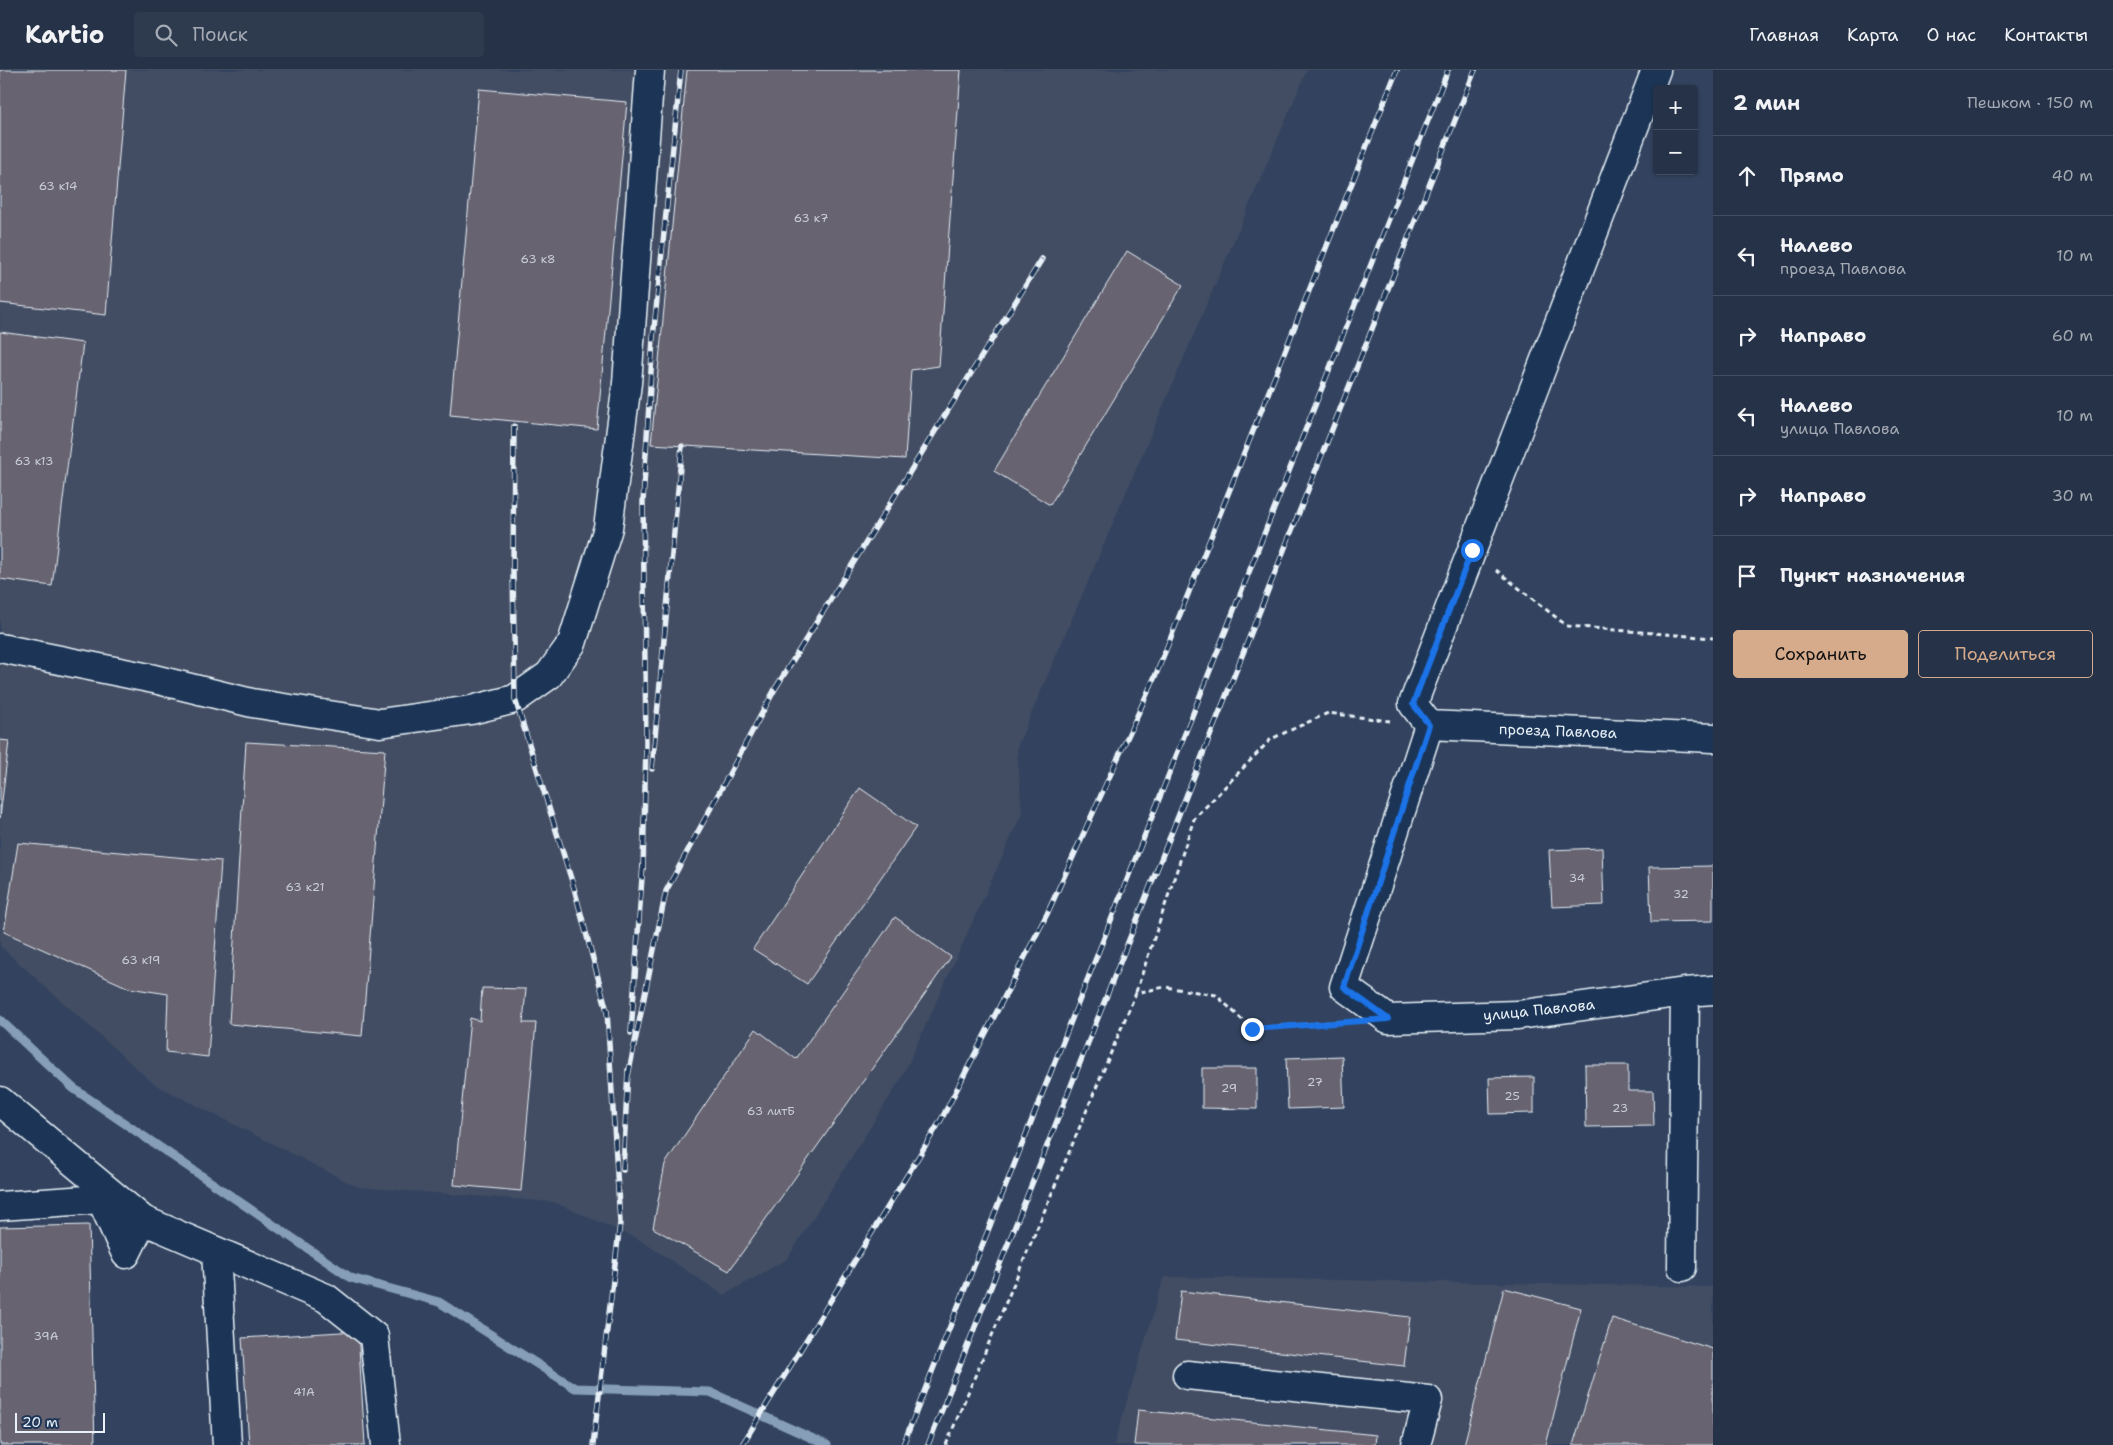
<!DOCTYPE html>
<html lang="ru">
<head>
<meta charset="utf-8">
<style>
	body { margin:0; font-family:"Shantell Sans",sans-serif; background:#2e3a4e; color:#f1f3f6 }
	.controls { position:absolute; right:15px; top:15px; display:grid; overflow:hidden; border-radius:5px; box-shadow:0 1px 4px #0004 }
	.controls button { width:45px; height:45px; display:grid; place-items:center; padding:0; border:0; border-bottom:1px solid #424d60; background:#263247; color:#f1f3f6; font:25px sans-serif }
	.scale { position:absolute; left:15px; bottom:12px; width:90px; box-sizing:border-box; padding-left:5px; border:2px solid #e8f1f8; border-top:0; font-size:14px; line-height:18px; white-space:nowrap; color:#e8f1f8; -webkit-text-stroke:4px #1d3557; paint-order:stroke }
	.stop { position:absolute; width:15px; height:15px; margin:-11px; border:4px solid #1a73e8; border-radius:50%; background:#fff }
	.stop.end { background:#1a73e8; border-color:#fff; box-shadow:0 1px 5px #0008 }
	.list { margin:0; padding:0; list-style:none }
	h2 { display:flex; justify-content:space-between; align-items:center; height:65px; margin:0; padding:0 20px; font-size:21px }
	h2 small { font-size:16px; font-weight:400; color:#a4aab4 }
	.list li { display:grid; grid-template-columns:32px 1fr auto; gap:15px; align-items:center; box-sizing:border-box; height:80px; padding:0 20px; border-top:1px solid #424d60 }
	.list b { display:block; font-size:19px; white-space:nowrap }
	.list p { margin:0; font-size:16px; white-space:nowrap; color:#a4aab4 }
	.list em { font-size:16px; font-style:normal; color:#a4aab4 }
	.actions { display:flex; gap:10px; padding:15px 20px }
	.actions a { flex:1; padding:11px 0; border:1px solid #d6ab8b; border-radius:5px; text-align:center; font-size:18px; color:#d6ab8b }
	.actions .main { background:#d6ab8b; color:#111 }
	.icon { flex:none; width:28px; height:28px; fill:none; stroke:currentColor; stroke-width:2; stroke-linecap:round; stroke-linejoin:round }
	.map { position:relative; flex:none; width:1713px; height:1375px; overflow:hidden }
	header { display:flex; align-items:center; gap:30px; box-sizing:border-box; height:70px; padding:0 25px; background:#263247; border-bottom:1px solid #424d60 }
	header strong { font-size:24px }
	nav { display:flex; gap:28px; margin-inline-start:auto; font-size:18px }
	.search { width:350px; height:45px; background:#2e3a4e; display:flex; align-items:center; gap:12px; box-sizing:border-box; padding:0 18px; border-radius:5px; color:#a4aab4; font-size:19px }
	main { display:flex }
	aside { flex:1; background:#263247 }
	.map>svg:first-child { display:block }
</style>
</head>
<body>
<header>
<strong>Kartio</strong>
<div class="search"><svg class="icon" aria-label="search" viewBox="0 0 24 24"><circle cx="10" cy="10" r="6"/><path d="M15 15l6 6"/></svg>Поиск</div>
<nav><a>Главная</a><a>Карта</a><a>О нас</a><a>Контакты</a></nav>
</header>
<main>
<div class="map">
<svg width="1713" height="1375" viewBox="0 0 1713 1375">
	<rect width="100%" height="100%" fill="#33435f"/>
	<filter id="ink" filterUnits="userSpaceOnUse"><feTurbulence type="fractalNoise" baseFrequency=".02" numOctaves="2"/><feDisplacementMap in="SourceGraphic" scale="10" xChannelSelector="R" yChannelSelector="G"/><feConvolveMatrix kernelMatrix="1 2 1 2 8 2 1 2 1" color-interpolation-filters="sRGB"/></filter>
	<g filter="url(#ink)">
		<path fill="#434d64" d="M0,0H1307L1017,677L1022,743L902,1007L787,1189L724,1225L640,1170L554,1132L358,1117L154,1014L0,876Z
			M1164,1207L1713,1217V1375H1114Z"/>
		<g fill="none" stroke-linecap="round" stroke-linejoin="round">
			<path stroke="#869eb7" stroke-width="9" d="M0,950L73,1018L351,1208L439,1232L575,1318L710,1322L827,1375"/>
		</g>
		<path fill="#676471" stroke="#e8f1f8" d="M0,0H126L106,245L0,233Z
			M687,0H961L939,296L911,300L905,389L651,374Z
			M479,19L627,32L597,359L450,345Z
			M1127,181L1183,215L1050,435L994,401Z
			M0,262L83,273L52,516L0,509Z
			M0,670L9,671L0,748Z
			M246,672L385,680L362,966L229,954Z
			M860,718L916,757L807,914L753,879Z
			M18,773L221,791L208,987L166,982L168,924L129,918L4,862Z
			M1602,778L1604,835L1552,837L1549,780Z
			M1713,796V851L1651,852L1649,797Z
			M895,847L951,887L729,1201L653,1158L665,1094L756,959L796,989Z
			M482,918L526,919L523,953H536L521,1121L454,1115L470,948L480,951Z
			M1342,986L1344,1037L1288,1039L1286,988Z
			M1585,995H1628V1021H1653L1654,1056L1586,1057Z
			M1202,998H1257V1039L1202,1038Z
			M1534,1007V1043L1490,1044L1489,1008Z
			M89,1155L95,1375H0V1157Z
			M1504,1218L1581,1238L1546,1375H1464Z
			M1181,1221L1410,1247L1404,1296L1175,1270Z
			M1612,1248L1713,1279V1375H1573Z
			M358,1261L365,1375H249L242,1268Z
			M1138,1340L1376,1365L1375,1375H1134Z"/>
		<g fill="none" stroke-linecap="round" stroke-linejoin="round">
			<g stroke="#e8f1f8" stroke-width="31">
				<path id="minor" d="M1656,0L1413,634L1429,655L1713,668
					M0,578L154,609L252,633L380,653L471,640L515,629L549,605L572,573L608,458L627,313L650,0
					M1429,655L1344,917L1388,949L1518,945L1685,922L1713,920
					M0,1031L143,1150L326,1228L374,1266L386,1375
					M0,1136L101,1129L126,1184L143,1150
					M216,1181L227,1375
					M1682,1197L1685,922
					M1187,1305L1428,1330L1416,1375"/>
			</g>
			<path stroke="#e8f1f8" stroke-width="3" stroke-dasharray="5 4" stroke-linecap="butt" d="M1496,500L1567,556L1713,568
				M1136,922L1194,749L1271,669L1328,643L1390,651
				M946,1375L1136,923L1165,917L1216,925L1252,959L1342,952"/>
			<use href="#minor" stroke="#1d3557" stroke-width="28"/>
			<g stroke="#e8f1f8" stroke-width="5.5">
				<path id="rail" d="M514,356L513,501L515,629L574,818L607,941L620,1153L593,1375
					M652,699L682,376
					M643,799L646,674L643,432L653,268L681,0
					M631,963L643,793
					M628,1006L666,821L775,619L1042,189
					M623,1100L628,1000
					M742,1375L941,1050L1047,844L1157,602L1397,0
					M903,1375L1448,0
					M928,1375L1475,0"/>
			</g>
			<use href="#rail" stroke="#1d3557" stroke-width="4" stroke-dasharray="11" stroke-linecap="butt"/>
		</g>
	</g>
	<g fill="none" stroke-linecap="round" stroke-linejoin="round" filter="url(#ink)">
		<path stroke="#1a73e8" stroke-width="6" d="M1252,959L1388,949L1344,917L1429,655L1413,634L1472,480"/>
	</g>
	<g text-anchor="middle" stroke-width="4" stroke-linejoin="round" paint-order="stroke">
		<g font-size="12" fill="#c8ced6">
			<text x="58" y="120">63 к14</text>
			<text x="811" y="152">63 к7</text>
			<text x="538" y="193">63 к8</text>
			<text x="34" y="395">63 к13</text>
			<text x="1577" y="812">34</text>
			<text x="305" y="821">63 к21</text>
			<text x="1681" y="828">32</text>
			<text x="141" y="894">63 к19</text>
			<text x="1315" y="1016">27</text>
			<text x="1229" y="1022">29</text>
			<text x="1512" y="1030">25</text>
			<text x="1620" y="1042">23</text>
			<text x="771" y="1045">63 литБ</text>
			<text x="46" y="1270">39А</text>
			<text x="304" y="1326">41А</text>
		</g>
		<g font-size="15" fill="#e8f1f8" stroke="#1d3557">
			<text transform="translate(1558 661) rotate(2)" y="5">проезд Павлова</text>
			<text transform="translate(1539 940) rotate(-6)" y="5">улица Павлова</text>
		</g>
	</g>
</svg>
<div class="controls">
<button>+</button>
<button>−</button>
</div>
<div class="scale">20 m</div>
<div class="stop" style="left:1472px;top:480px"></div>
<div class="stop end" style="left:1252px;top:959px"></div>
</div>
<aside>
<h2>2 мин<small>Пешком · 150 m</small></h2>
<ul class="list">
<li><svg class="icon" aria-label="ahead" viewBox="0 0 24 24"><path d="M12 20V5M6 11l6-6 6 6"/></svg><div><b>Прямо</b></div><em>40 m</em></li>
<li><svg class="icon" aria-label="left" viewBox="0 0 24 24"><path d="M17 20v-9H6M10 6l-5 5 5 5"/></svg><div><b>Налево</b><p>проезд Павлова</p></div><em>10 m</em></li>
<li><svg class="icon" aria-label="right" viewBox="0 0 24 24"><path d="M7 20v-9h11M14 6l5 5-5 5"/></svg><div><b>Направо</b></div><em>60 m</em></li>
<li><svg class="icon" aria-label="left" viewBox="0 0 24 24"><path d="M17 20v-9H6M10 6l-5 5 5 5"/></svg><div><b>Налево</b><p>улица Павлова</p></div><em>10 m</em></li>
<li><svg class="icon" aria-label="right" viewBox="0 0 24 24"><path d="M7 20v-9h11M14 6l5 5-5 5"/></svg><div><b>Направо</b></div><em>30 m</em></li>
<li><svg class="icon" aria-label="arrive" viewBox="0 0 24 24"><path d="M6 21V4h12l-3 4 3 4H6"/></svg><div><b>Пункт назначения</b></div></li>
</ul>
<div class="actions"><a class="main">Сохранить</a><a>Поделиться</a></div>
</aside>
</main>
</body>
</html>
